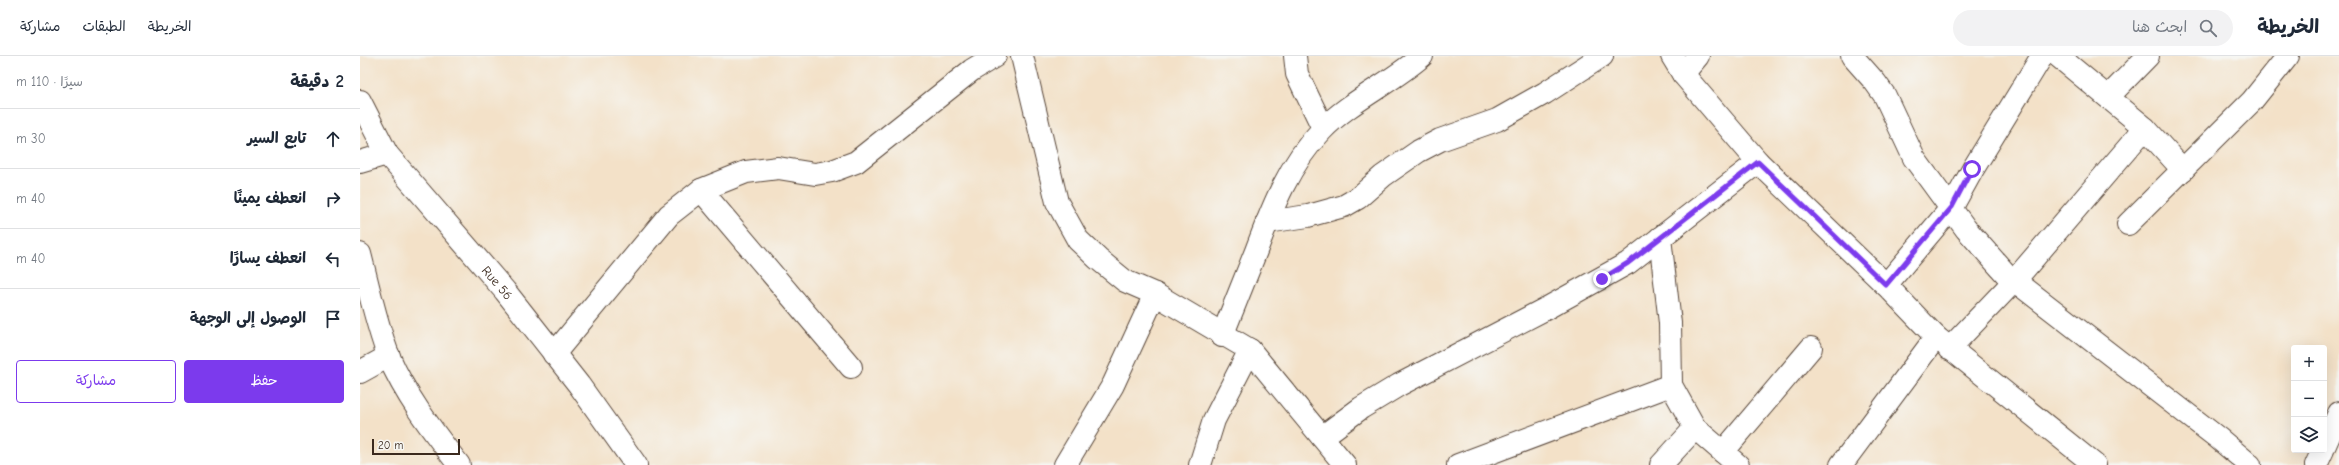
<!DOCTYPE html>
<html lang="ar">
<head>
<meta charset="utf-8">
<style>
	body { margin:0; font-family:"Comic Neue","Playpen Sans Arabic",sans-serif; background:#f2f2f3; color:#1f2937; direction:rtl }
	.controls { position:absolute; right:12px; bottom:12px; display:grid; overflow:hidden; border-radius:4px; box-shadow:0 4px 16px #0002 }
	.controls button { width:36px; height:36px; display:grid; place-items:center; padding:0; border:0; border-bottom:1px solid #e0e1e3; background:#fff; color:#1f2937; font:20px sans-serif }
	.scale { position:absolute; left:12px; bottom:10px; width:88px; box-sizing:border-box; padding-left:4px; border:2px solid #3b2a1e; border-top:0; font-size:11px; line-height:14px; white-space:nowrap; color:#3b2a1e; -webkit-text-stroke:3px #f6f6f2; paint-order:stroke }
	.stop { position:absolute; width:12px; height:12px; margin:-9px; border:3px solid #7c3aed; border-radius:50%; background:#fff }
	.stop.end { background:#7c3aed; border-color:#fff; box-shadow:0 1px 4px #0008 }
	.list { margin:0; padding:0; list-style:none }
	h2 { display:flex; justify-content:space-between; align-items:center; height:52px; margin:0; padding:0 16px; font-size:17px }
	h2 small { font-size:13px; font-weight:400; color:#747a83 }
	.list li { display:grid; grid-template-columns:26px 1fr auto; gap:12px; align-items:center; box-sizing:border-box; height:60px; padding:0 16px; border-top:1px solid #e0e1e3 }
	.list b { display:block; font-size:15px; white-space:nowrap }
	.list em { font-size:13px; font-style:normal; color:#747a83 }
	.actions { display:flex; gap:8px; padding:12px 16px }
	.actions a { flex:1; padding:9px 0; border:1px solid #7c3aed; border-radius:4px; text-align:center; font-size:14px; color:#7c3aed }
	.actions .main { background:#7c3aed; color:#fff }
	.icon { flex:none; width:22px; height:22px; fill:none; stroke:currentColor; stroke-width:2; stroke-linecap:round; stroke-linejoin:round }
	.map { position:relative; flex:none; width:1979px; height:409px; overflow:hidden; direction:ltr }
	header { display:flex; align-items:center; gap:24px; box-sizing:border-box; height:56px; padding:0 20px; background:#fff; border-bottom:1px solid #e0e1e3 }
	header strong { font-size:19px }
	nav { display:flex; gap:22px; margin-inline-start:auto; font-size:14px }
	.search { width:280px; height:36px; background:#f2f2f3; display:flex; align-items:center; gap:10px; box-sizing:border-box; padding:0 14px; border-radius:22px; color:#747a83; font-size:15px }
	main { display:flex }
	aside { flex:1; background:#fff }
	.map>svg:first-child { display:block }
</style>
</head>
<body>
<header>
<strong>الخريطة</strong>
<div class="search"><svg class="icon" aria-label="search" viewBox="0 0 24 24"><circle cx="10" cy="10" r="6"/><path d="M15 15l6 6"/></svg>ابحث هنا</div>
<nav><a>الخريطة</a><a>الطبقات</a><a>مشاركة</a></nav>
</header>
<main>
<div class="map">
<svg width="1979" height="409" viewBox="0 0 1979 409">
	<rect width="100%" height="100%" fill="#f6f6f2"/>
	<filter id="ink" filterUnits="userSpaceOnUse"><feTurbulence type="fractalNoise" baseFrequency=".025" numOctaves="2"/><feDisplacementMap in="SourceGraphic" scale="8" xChannelSelector="R" yChannelSelector="G"/><feConvolveMatrix kernelMatrix="1 2 1 2 8 2 1 2 1" color-interpolation-filters="sRGB"/></filter>
	<filter id="wash" filterUnits="userSpaceOnUse"><feTurbulence type="fractalNoise" baseFrequency=".012" numOctaves="4" result="noise"/><feDisplacementMap in="SourceGraphic" scale="16" xChannelSelector="R" yChannelSelector="G"/><feGaussianBlur stdDeviation="0.9" result="paint"/><feColorMatrix in="noise" values="0 0 0 0 0 0 0 0 0 0 0 0 0 0 0 0 0 1.4 0 .05"/><feComposite in="paint" operator="in"/></filter>
	<g filter="url(#wash)">
		<rect width="100%" height="100%" fill="#f3e1c8"/>
	</g>
	<g filter="url(#ink)">
		<g fill="none" stroke-linecap="round" stroke-linejoin="round">
			<g stroke="#574538" stroke-width="24">
				<g id="minor">
					<path d="M662,0L697,146L718,184L738,203L765,225L795,238L890,294L985,409"/>
					<path d="M935,0L937,18L963,72"/>
					<path d="M1312,0L1323,18L1398,106L1526,229L1576,281L1735,409"/>
					<path d="M1492,0L1515,26L1525,40L1554,102L1606,173L1646,218L1858,382L1890,409"/>
					<path d="M1698,0L1785,72L1823,114"/>
					<path d="M1323,18L1338,0"/>
					<path d="M1748,41L1788,0"/>
					<path id="s1" d="M0,45L27,98L145,235L219,329L276,409"/>
					<path d="M0,106L27,98"/>
					<path d="M341,134L491,311"/>
					<path d="M907,166L948,160L984,150L998,142L1023,120L1059,95L1080,84L1137,64L1185,37L1242,0"/>
					<path d="M1768,168L1892,45L1928,0"/>
					<path d="M1300,182L1310,267L1311,329L1335,372L1378,409"/>
					<path d="M0,198C8,229 17,271 29,301C46,341 73,375 99,409"/>
					<path d="M1526,229L1592,151L1613,113L1682,0"/>
					<path d="M862,280C873,252 885,223 896,195C912,152 929,108 962,74C990,45 1031,27 1062,0"/>
					<path d="M1589,293L1655,224L1785,72"/>
					<path d="M194,298L309,159L341,134L386,116L418,112L455,118L472,115L496,106L612,14L635,0"/>
					<path d="M0,316L29,300"/>
					<path d="M962,381L1001,352L1039,329L1187,252L1268,207L1398,106"/>
					<path d="M1964,391L1979,357"/>
					<path d="M1363,396L1451,292"/>
					<path d="M705,409L753,329L795,238"/>
					<path d="M840,409L854,364L890,294"/>
					<path d="M1098,409L1311,329"/>
					<path d="M1301,409L1335,372"/>
					<path d="M1481,409L1576,281"/>
					<path d="M1956,409L1963,394"/>
				</g>
			</g>
			<use href="#minor" stroke="#fff" stroke-width="22"/>
		</g>
	</g>
	<g fill="none" stroke-linecap="round" stroke-linejoin="round" filter="url(#ink)">
		<path stroke="#7c3aed" stroke-width="5" d="M1242,223L1268,207L1398,106L1526,229L1592,151L1612,113"/>
	</g>
	<g text-anchor="middle" stroke-width="3" stroke-linejoin="round" paint-order="stroke">
		<g font-size="13" fill="#3b2a1e" stroke="#f6f6f2">
			<text dy="5" stroke="none"><textPath href="#s1" startOffset="229">Rue 56</textPath></text>
		</g>
	</g>
</svg>
<div class="controls">
<button>+</button>
<button>−</button>
<button><svg class="icon" aria-label="layers" viewBox="0 0 24 24"><path d="M12 4l9 5-9 5-9-5zM3 14l9 5 9-5"/></svg></button>
</div>
<div class="scale">20 m</div>
<div class="stop" style="left:1612px;top:113px"></div>
<div class="stop end" style="left:1242px;top:223px"></div>
</div>
<aside>
<h2>2 دقيقة<small>سيرًا · 110 m</small></h2>
<ul class="list">
<li><svg class="icon" aria-label="ahead" viewBox="0 0 24 24"><path d="M12 20V5M6 11l6-6 6 6"/></svg><div><b>تابع السير</b></div><em>30 m</em></li>
<li><svg class="icon" aria-label="right" viewBox="0 0 24 24"><path d="M7 20v-9h11M14 6l5 5-5 5"/></svg><div><b>انعطف يمينًا</b></div><em>40 m</em></li>
<li><svg class="icon" aria-label="left" viewBox="0 0 24 24"><path d="M17 20v-9H6M10 6l-5 5 5 5"/></svg><div><b>انعطف يسارًا</b></div><em>40 m</em></li>
<li><svg class="icon" aria-label="arrive" viewBox="0 0 24 24"><path d="M6 21V4h12l-3 4 3 4H6"/></svg><div><b>الوصول إلى الوجهة</b></div></li>
</ul>
<div class="actions"><a class="main">حفظ</a><a>مشاركة</a></div>
</aside>
</main>
</body>
</html>
